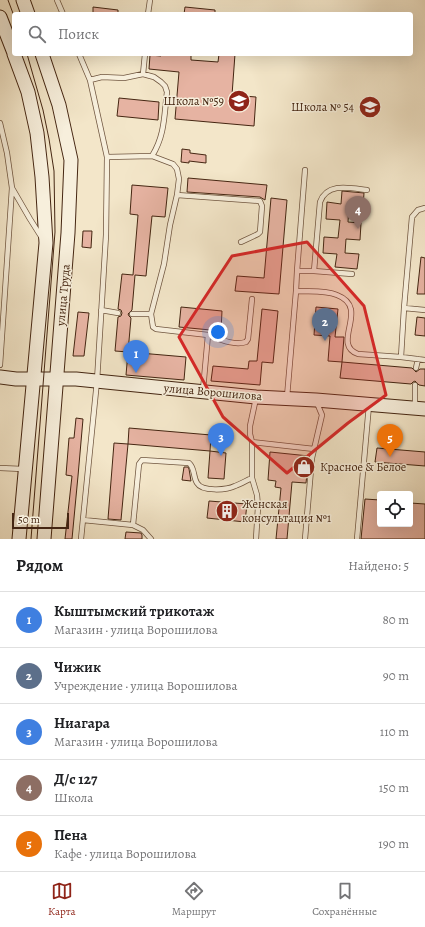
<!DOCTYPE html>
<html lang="ru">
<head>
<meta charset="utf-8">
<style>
	body { margin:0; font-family:Alegreya,serif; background:#f6f6f6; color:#202124 }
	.controls { position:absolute; right:12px; bottom:12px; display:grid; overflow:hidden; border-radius:4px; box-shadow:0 4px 16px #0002 }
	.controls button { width:36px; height:36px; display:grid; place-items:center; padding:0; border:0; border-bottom:1px solid #e0e0e0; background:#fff; color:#202124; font:20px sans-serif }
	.scale { position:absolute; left:12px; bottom:10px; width:57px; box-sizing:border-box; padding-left:4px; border:2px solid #452612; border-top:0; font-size:11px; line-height:14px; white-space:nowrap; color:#452612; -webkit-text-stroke:3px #f7efdc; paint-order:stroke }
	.you { position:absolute; left:218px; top:332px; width:14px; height:14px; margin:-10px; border:3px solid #fff; border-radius:50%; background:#1a73e8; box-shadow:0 0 0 6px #1a73e833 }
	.badge { display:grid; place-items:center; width:26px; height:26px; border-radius:50%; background:#8f2418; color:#fff; font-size:13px; font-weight:700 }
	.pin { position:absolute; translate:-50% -33px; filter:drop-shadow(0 1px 2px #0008) }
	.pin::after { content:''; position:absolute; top:21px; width:14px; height:12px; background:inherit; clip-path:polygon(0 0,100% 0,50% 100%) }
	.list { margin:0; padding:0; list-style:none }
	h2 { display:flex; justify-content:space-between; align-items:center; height:52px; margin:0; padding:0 16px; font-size:17px }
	h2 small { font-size:13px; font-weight:400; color:#757577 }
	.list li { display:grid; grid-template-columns:26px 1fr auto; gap:12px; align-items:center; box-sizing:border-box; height:56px; padding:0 16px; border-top:1px solid #e0e0e0 }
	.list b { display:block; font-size:15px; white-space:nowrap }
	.list p { margin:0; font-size:13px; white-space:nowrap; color:#757577 }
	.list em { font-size:13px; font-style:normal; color:#757577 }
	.icon { flex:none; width:22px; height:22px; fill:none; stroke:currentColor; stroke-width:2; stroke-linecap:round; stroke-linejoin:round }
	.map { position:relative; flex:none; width:425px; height:539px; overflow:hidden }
	.search { position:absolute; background:#fff; box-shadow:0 4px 16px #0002; left:12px; right:12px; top:12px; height:44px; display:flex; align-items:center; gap:10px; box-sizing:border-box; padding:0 14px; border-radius:4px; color:#757577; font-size:15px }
	.sheet { height:332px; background:#fff }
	nav { display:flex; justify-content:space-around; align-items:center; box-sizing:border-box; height:56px; border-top:1px solid #e0e0e0; background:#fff; font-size:11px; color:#757577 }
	nav a { display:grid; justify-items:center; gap:2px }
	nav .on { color:#8f2418 }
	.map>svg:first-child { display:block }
</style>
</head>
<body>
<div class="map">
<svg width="425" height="539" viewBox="0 0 425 539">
	<rect width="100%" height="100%" fill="#f3e6c9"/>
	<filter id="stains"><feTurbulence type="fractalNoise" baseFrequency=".005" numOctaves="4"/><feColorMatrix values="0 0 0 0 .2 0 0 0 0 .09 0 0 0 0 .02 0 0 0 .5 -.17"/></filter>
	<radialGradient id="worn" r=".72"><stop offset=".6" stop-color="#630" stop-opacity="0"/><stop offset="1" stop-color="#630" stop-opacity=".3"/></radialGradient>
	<path fill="#e6b3a2" stroke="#452612" d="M93,7L118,10V14H93Z
		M185,7L215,10V14H184Z
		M161,54H191V60L218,62L219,54H235L232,95L256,97L254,126L175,119L179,72L149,69L150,55L161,56Z
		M119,98L159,102L158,120L117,116Z
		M182,149L190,150V153L206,155V163L189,161V163L181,162Z
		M188,178L267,185L265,200L260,197L187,192Z
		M132,185L168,188L165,217L152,216L146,276L135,275L132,310L128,314L129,316L131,318L128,352L115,351L118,317L121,316L122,313L121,310L118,309L122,274L133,275L138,215L130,214Z
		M342,191L364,193L363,207L349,206L348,222L361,223L360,240L346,239L345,253L359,254L357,269L335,267L337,254L323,253L324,237L338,238L340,220L326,219L327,202L341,204Z
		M271,198L287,200L279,294L235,291L237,276L264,278Z
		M83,231H92L91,248L82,247Z
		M421,257L425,258V294H417Z
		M181,307L222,311L221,331L179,327Z
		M316,307L338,309L335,337H344L342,362L328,361L330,336L314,335Z
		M262,309L278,311L273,363L262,362L260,385L211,381L213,366L248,369L249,361H257Z
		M78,312L89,313L84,356H73Z
		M417,317L425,318V336L415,335Z
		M128,352L186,357L184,380L126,375Z
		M342,362L412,368L416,372L420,369H425V386L419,385L415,381L413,382L411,384L340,378Z
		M76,418L83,419L78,476L72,539H65L72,476L66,475L69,438H74Z
		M129,428L211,435L210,451L128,444Z
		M114,443L128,444L121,520L108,519Z
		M377,448L425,452V466L375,462Z
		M210,451L226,453L224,479L208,478Z
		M270,452L309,456L306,483L292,482L287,539H276L281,488L275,487L276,481L268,480Z
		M184,467H188L189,469L191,481L182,480Z
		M365,499L380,500V524H410V503L425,504V539H361Z
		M209,501L247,504L245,522L207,518Z
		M126,532L141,533L142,535V539H125Z"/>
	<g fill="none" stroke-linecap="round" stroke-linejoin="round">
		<g stroke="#705640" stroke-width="6">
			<path id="lane" d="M57,0L63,14
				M148,14L150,0
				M79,54L90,80L107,157L106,235L97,381L81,539
				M143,74L145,54
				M90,80L102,77L124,78L143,74L154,77L161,82L165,86L167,92C164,116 165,135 152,156
				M0,123L7,153L12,188L0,365
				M107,157L152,156L173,164L177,169L179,179L177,195L170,225L164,264L151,314L153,327L156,329L208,335
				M12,188L30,219L42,238
				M177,195L260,201L262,206L260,232L258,234L241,242
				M425,208L418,210L412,217L404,308L401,357L425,360
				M297,271H314L352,274
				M314,271L320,202C327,182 350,188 367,190
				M296,291L297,271L305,170
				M404,308L425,310
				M101,310L118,313
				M132,314H151
				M416,368L418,359
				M415,385V407
				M203,390L208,335C219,339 234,346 246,342L248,339L252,299
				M287,397L296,291C309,292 325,290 337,295C371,308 330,344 358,354L401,357
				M252,442L314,449
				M0,468L23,469
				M83,520L133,525L143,530L151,539
				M133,525L139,464L142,460L189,463C195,468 193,477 197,483C202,492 227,490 235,486C241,484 247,480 252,478
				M256,539L258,507L257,495L252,478V442L250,434V426L256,398
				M305,539L312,458L322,415L317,403
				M357,539L369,405"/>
		</g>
		<g stroke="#452612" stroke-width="15">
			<path id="secondary" d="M23,0L28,14
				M0,17L14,53
				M14,54L28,92L37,133L42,177L46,243L19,539
				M42,54L59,105L71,160L68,233L44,539
				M0,377L16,379H76L256,397L316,400L425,409"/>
		</g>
		<use href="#lane" stroke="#f7efdc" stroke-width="4.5"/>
		<use href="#secondary" stroke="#f7efdc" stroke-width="13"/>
		<path stroke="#452612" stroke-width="1" d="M8,0L14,16
			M27,54L43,110L49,139L54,171L55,232L31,539"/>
	</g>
	<path fill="#d62828" fill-opacity="0.2" stroke="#d62828" stroke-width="3" stroke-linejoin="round" d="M307,242L364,306L386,395L348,423L287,473L223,417L179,337L232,256Z"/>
	<defs>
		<g id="school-disc" transform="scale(1.15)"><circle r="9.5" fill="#8f2418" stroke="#f7efdc"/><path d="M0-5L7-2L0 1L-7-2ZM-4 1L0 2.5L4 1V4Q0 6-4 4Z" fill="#fff"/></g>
		<g id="shop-disc" transform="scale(1.15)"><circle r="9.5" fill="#8f2418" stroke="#f7efdc"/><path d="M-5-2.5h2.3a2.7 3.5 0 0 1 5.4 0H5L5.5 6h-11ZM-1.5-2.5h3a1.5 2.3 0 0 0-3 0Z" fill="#fff"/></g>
		<g id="building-disc" transform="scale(1.15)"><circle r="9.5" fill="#8f2418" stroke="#f7efdc"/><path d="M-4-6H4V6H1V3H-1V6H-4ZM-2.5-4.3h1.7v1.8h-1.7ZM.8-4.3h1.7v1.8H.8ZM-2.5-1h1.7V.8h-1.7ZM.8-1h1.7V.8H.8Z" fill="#fff"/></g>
	</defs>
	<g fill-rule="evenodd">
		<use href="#school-disc" x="239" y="101"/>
		<use href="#school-disc" x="370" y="107"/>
		<use href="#shop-disc" x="304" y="467"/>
		<use href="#building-disc" x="227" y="511"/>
	</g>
	<g text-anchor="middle" stroke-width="3" stroke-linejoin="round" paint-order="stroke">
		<g font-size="12" fill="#452612" stroke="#f7efdc" text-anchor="end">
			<text x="224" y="105">Школа №59</text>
			<text x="354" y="111">Школа № 54</text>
			<text x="320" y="471" text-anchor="start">Красное &amp; Белое</text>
			<text x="242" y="508" text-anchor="start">Женская<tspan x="242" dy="14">консультация №1</tspan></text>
		</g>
		<g font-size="12" fill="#452612" stroke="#f7efdc">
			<text transform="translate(63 295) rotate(-85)" y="4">улица Труда</text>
			<text transform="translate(213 392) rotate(5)" y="4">улица Ворошилова</text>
		</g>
	</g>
	<rect width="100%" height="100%" filter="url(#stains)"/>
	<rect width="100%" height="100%" fill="url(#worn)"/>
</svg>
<div class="controls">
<button><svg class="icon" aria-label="locate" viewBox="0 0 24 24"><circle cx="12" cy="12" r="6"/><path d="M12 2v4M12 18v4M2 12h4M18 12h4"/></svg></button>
</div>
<div class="scale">50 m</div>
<div class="you"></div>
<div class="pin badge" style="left:136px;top:373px;background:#3f7fe0">1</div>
<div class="pin badge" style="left:325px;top:341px;background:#5c6f8a">2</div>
<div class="pin badge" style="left:221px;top:456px;background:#3f7fe0">3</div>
<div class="pin badge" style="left:358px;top:229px;background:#8d6e63">4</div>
<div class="pin badge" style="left:390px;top:457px;background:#e8710a">5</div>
<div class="search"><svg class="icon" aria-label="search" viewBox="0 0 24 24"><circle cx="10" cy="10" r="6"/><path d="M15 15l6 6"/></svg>Поиск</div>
</div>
<section class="sheet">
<h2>Рядом<small>Найдено: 5</small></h2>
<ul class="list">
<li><span class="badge" style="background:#3f7fe0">1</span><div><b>Кыштымский трикотаж</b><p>Магазин · улица Ворошилова</p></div><em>80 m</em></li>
<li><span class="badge" style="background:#5c6f8a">2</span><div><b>Чижик</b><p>Учреждение · улица Ворошилова</p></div><em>90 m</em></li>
<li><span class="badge" style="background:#3f7fe0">3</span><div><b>Ниагара</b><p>Магазин · улица Ворошилова</p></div><em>110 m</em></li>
<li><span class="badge" style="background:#8d6e63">4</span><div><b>Д/с 127</b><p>Школа</p></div><em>150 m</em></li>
<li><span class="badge" style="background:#e8710a">5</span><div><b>Пена</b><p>Кафе · улица Ворошилова</p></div><em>190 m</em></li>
</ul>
</section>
<nav>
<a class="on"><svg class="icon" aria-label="map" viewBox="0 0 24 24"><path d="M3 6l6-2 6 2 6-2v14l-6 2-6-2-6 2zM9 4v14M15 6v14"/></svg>Карта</a>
<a><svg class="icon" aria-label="directions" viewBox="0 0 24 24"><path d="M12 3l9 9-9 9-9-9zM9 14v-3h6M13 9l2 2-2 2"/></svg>Маршрут</a>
<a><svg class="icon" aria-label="saved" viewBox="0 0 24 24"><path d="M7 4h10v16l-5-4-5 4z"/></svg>Сохранённые</a>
</nav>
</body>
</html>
